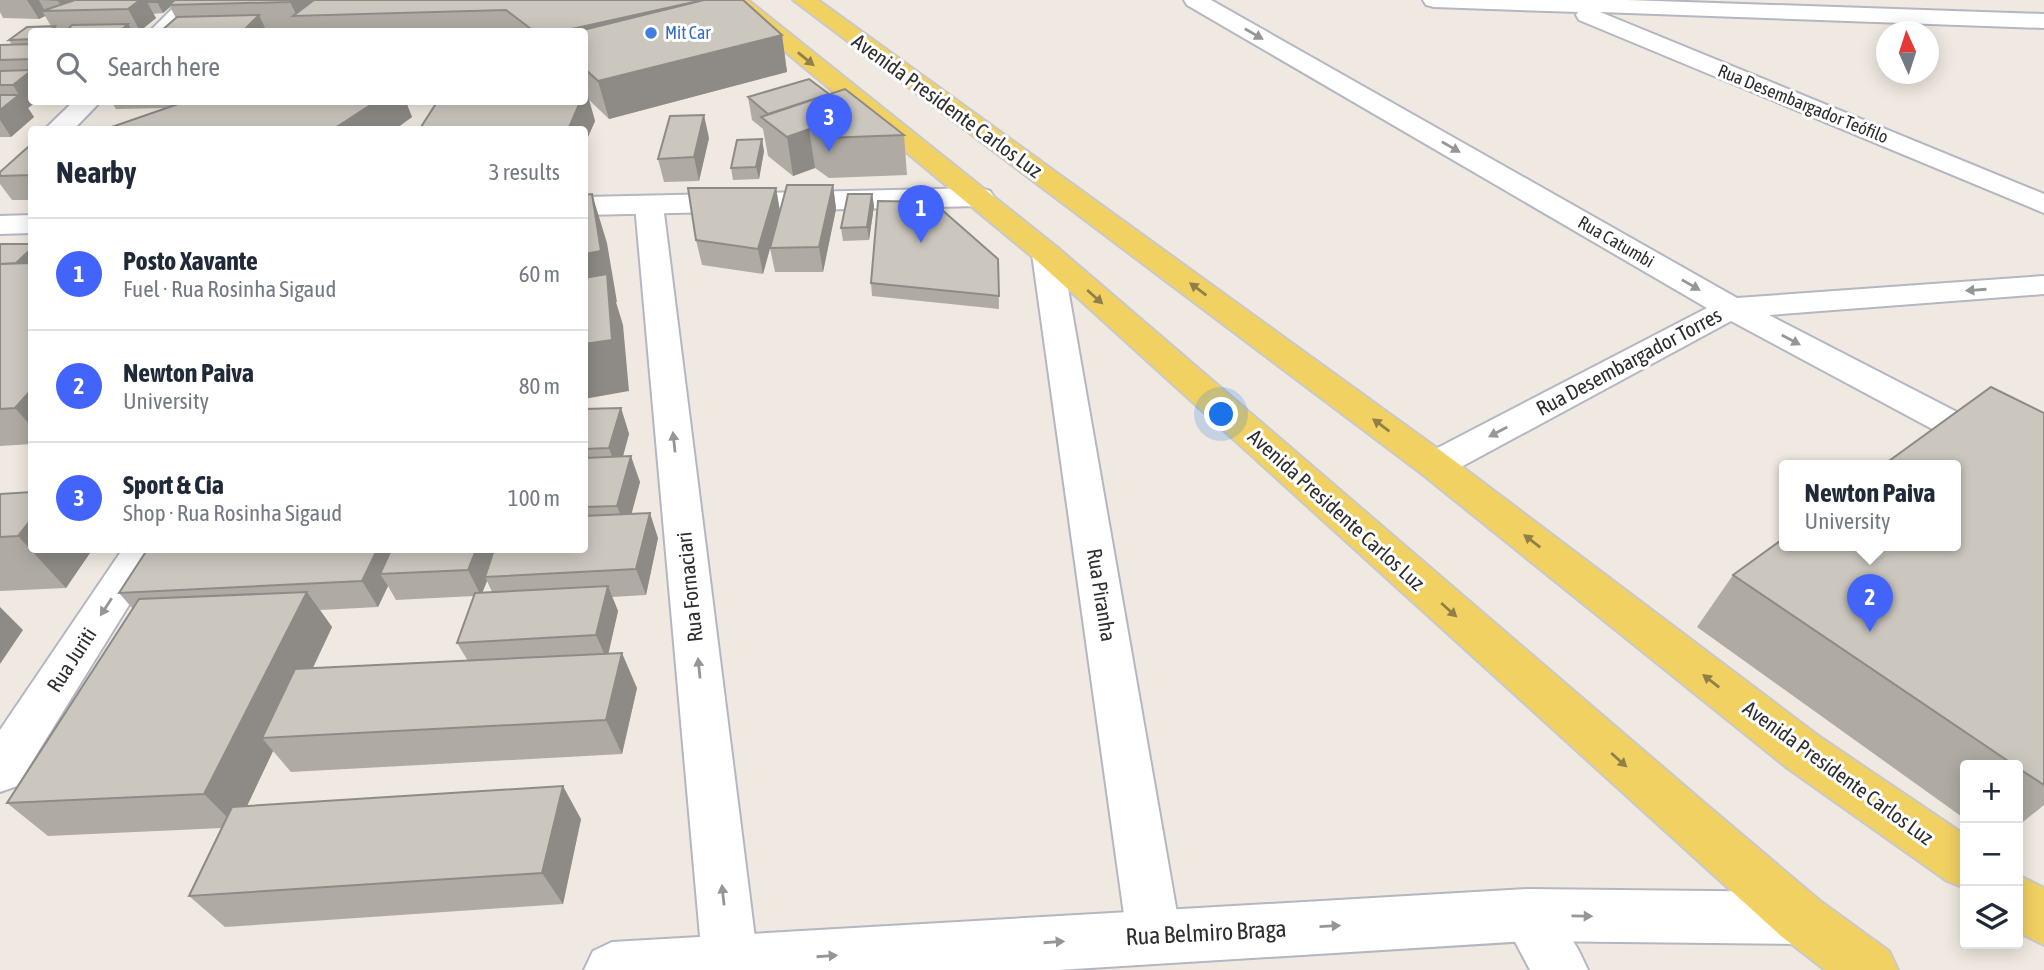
<!DOCTYPE html>
<html lang="en">
<head>
<meta charset="utf-8">
<style>
	body { margin:0; font-family:"Asap Condensed",sans-serif; background:#f2f2f3; color:#1f2937 }
	.controls { position:absolute; right:21px; bottom:21px; display:grid; overflow:hidden; border-radius:7px; box-shadow:0 4px 18px #0003 }
	.controls button { width:63px; height:63px; display:grid; place-items:center; padding:0; border:0; border-bottom:2px solid #e0e1e3; background:#fff; color:#1f2937; font:35px sans-serif }
	.compass { position:absolute; left:1876px; top:21px; width:63px; height:63px; border-radius:50%; background:#fff; box-shadow:0 4px 18px #0003; rotate:357deg }
	.you { position:absolute; left:1222px; top:415px; width:24px; height:24px; margin:-18px; border:5px solid #fff; border-radius:50%; background:#1a73e8; box-shadow:0 0 0 10px #1a73e833 }
	.badge { display:grid; place-items:center; width:46px; height:46px; border-radius:50%; background:#4264fb; color:#fff; font-size:23px; font-weight:700 }
	.pin { position:absolute; translate:-50% -58px; filter:drop-shadow(0 2px 4px #0008) }
	.pin::after { content:''; position:absolute; top:37px; width:24px; height:21px; background:inherit; clip-path:polygon(0 0,100% 0,50% 100%) }
	.popup { position:absolute; left:1779px; top:460px; width:182px; height:91px; box-sizing:border-box; display:grid; place-content:center; border-radius:7px; background:#fff; filter:drop-shadow(0 2px 5px #0005); font-size:23px; white-space:nowrap; color:#747a83 }
	.popup b { font-size:26px; color:#1f2937 }
	.popup::after { content:''; position:absolute; left:50%; top:100%; margin-left:-14px; border:14px solid transparent; border-top-color:#fff }
	.list { margin:0; padding:0; list-style:none }
	h2 { display:flex; justify-content:space-between; align-items:center; height:91px; margin:0; padding:0 28px; font-size:30px }
	h2 small { font-size:23px; font-weight:400; color:#747a83 }
	.list li { display:grid; grid-template-columns:46px 1fr auto; gap:21px; align-items:center; box-sizing:border-box; height:112px; padding:0 28px; border-top:2px solid #e0e1e3 }
	.list b { display:block; font-size:26px; white-space:nowrap }
	.list p { margin:0; font-size:23px; white-space:nowrap; color:#747a83 }
	.list em { font-size:23px; font-style:normal; color:#747a83 }
	.icon { flex:none; width:38px; height:38px; fill:none; stroke:currentColor; stroke-width:2; stroke-linecap:round; stroke-linejoin:round }
	.map { position:relative; flex:none; width:2044px; height:970px; overflow:hidden }
	.search { position:absolute; background:#fff; box-shadow:0 4px 18px #0003; left:28px; top:28px; width:560px; height:77px; display:flex; align-items:center; gap:18px; box-sizing:border-box; padding:0 24px; border-radius:7px; color:#747a83; font-size:26px }
	.panel { position:absolute; background:#fff; box-shadow:0 4px 18px #0003; left:28px; top:126px; width:560px; height:427px; border-radius:7px }
	.map>svg:first-child { display:block }
</style>
</head>
<body>
<div class="map">
<svg width="2044" height="970" viewBox="0 0 2044 970">
	<rect width="100%" height="100%" fill="#efe9e1"/>
	<g fill="none" stroke-linecap="round" stroke-linejoin="round">
		<g stroke="#b4b7c1" stroke-width="4">
			<path id="minor" d="M181,0H205L174,32H149Z
				M1184,0H1211L1737,298L2044,276V294L1769,315L2044,457V486L2031,482L1731,321L1448,474L1435,478L1422,474L1416,465L1422,456L1707,308L1187,5Z
				M1423,0H1627L2044,14V28L1600,12L2044,194V213L1579,20L1576,15L1578,12L1434,7L1426,5Z
				M73,102H100L73,130H44Z
				M649,196L659,199L663,205L759,970H703L635,205L639,199Z
				M1047,245L1058,248L1062,254L1181,936L1173,955L1154,963L1135,955L1127,936L1032,254L1036,248Z
				M122,550H163L17,786L0,792V730Z
				M1528,889L1547,897L1579,951L1588,970H1530L1501,915L1509,897Z"/>
		</g>
		<g stroke="#b4b7c1" stroke-width="4">
			<path id="tertiary" d="M980,188L990,191L994,197L990,203L980,206L584,215V197Z
				M32,215V233L0,234V216Z
				M1528,889L1800,892L1819,900L1827,918L1819,936L1800,944L1528,941L1058,970H584L593,951L612,942Z"/>
		</g>
		<g stroke="#c9c9c9" stroke-width="4">
			<path id="primary" d="M723,0H748L1058,248L1701,800L1819,900L1889,951L1898,970H1825L1781,936L1036,260Z
				M793,0H818L1448,456L1820,737L1965,835V888L1947,881L1786,767L1422,474Z
				M2018,875L2044,888V945L2018,932Z"/>
		</g>
		<use href="#minor" fill="#fff" fill-rule="evenodd"/>
		<use href="#tertiary" fill="#fff" fill-rule="evenodd"/>
		<use href="#primary" fill="#f2d163" fill-rule="evenodd"/>
	</g>
	<path fill="#afaba4" fill-rule="evenodd" d="M0,0H743L782,35L787,72L609,119L589,100L595,121L584,146V130H419L437,102H584V32H160L176,18L170,7L163,13L153,14L156,18L140,31L32,32V102H36L28,108L34,117L11,137H0V45H12L9,40L27,27L51,26L45,16L39,19L3,18L0,12Z
		M829,94L904,135L907,175L829,178L815,168L793,176L768,156L763,129L752,120L748,97Z
		M111,102H406L412,117L394,130H103L165,108L116,109Z
		M709,138L699,181L664,182L658,159Z
		M764,151L759,179L733,180L731,168Z
		M32,175V200H12L0,184V176Z
		M833,185L836,209L823,272H775L770,248L763,274L702,265L696,240L776,188L780,211Z
		M872,194L874,206L869,240L843,241L841,228Z
		M0,244H32V444L0,446Z
		M998,259L999,309L872,296L871,283Z
		M621,408L629,434L623,456L640,482L631,514L658,538L646,595L612,597L618,611L608,654L637,688L622,754L291,772L273,751L247,806L581,819L563,904L225,927L189,896L222,828L48,836L7,803L133,609L119,593L584,550V409ZM487,581L492,592L482,593ZM388,586L396,600L474,596L457,643L468,661L313,668L332,627L320,610L378,607Z
		M2044,413V805L2018,826V765H1965V819L1697,627L1733,575Z
		M0,494L32,550H92L66,588L0,591Z"/>
	<path fill="#8e8b86" d="M27,0H137L64,11L58,1L39,0L45,11H42L45,16L39,19Z
		M140,0H146L156,18L140,31L128,9Z
		M160,0H179L169,5L170,7L163,13L157,2Z
		M294,0H349L297,16L290,2Z
		M703,0L584,32H558Z
		M259,15L267,32H242Z
		M128,24L133,32H122L121,30Z
		M55,26L58,32H48Z
		M782,35L787,72L609,119L598,81Z
		M32,71V102H36L28,108L34,117L11,137L0,120V110L19,95L13,85Z
		M586,89L595,121L584,146V130H568L580,102H584V92Z
		M375,102H406L412,117L394,130H332Z
		M704,115L709,138L699,181L694,157Z
		M809,129L815,168L793,176L787,137Z
		M762,139L764,151L759,179L756,167Z
		M833,185L836,209L823,272L819,247Z
		M776,188L780,212L763,274L758,249Z
		M592,194L607,243L617,302H616L623,325L629,391L584,399V254Z
		M872,194L874,206L869,240L867,227Z
		M32,248V271L7,272Z
		M32,389V427L15,408Z
		M621,408L629,434L618,474L609,448Z
		M631,456L640,482L627,531L617,506Z
		M650,513L658,538L646,595L636,569Z
		M32,518V550H92L66,588L18,536Z
		M377,550H399L380,574L388,586L378,607L362,581Z
		M476,550H498L485,577L487,581L481,596L468,570Z
		M608,586L618,611L607,660L596,635Z
		M307,592L332,627L280,737L262,738L273,751L237,827L204,794Z
		M0,607L23,630L0,664Z
		M622,653L637,688L622,754L606,720Z
		M563,786L581,819L563,904L542,873Z"/>
	<path fill="#cbc7bf" stroke="#8e8b86" stroke-width="2" d="M75,0H140L128,9L42,11Z
		M146,0H160L157,2H147Z
		M175,0H294L290,2L169,5Z
		M314,0H703L558,32H535L506,10L293,16Z
		M704,0H743L782,35L598,81L584,68V32H575Z
		M259,15L242,32H160L177,17Z
		M128,24L121,30L65,32L72,25Z
		M55,26L48,32H32V39L9,40L27,27Z
		M32,44V59L0,60V45Z
		M32,70L13,85H0V71Z
		M809,79L829,94L768,114L748,97Z
		M845,89L904,135L824,138L809,129L787,137L761,117Z
		M0,95H19L0,110Z
		M184,102H375L332,130H103Z
		M437,102H580L568,130H419Z
		M704,115L694,157L658,159L670,116Z
		M762,139L756,167L731,168L737,140Z
		M28,147H32V175L0,176V172Z
		M787,185H833L819,247L770,248Z
		M688,188H776L758,249L696,240Z
		M592,194L601,251L584,254V195Z
		M848,194H872L867,227L841,228Z
		M878,201L933,202L998,259L999,296L871,283Z
		M0,244H32V248L16,263L0,264Z
		M32,263V389L15,408L0,409V264Z
		M607,274L612,340L584,344V278Z
		M1991,387L2044,413V785L2018,768V765H2014L1733,575L1784,538V546H1956V466H1882Z
		M621,408L609,448L584,449V409Z
		M631,456L617,506L584,507V458Z
		M32,492V518L18,536L0,537V494Z
		M650,513L636,569L485,577L494,550H584V516Z
		M147,550H377L362,581L119,593Z
		M391,550H476L468,570L380,574Z
		M608,586L596,635L457,643L475,593Z
		M307,592L204,794L7,803L139,599Z
		M622,653L606,720L262,738L295,669Z
		M563,786L542,873L189,896L232,807Z"/>
	<defs><path id="oneway-solid" d="M-6-.8H1V-3.2L6.5 0L1 3.2V.8H-6Z" transform="scale(1.75)"/></defs>
	<g fill="#969696">
		<use href="#oneway-solid" transform="translate(1254 34) rotate(30)"/>
		<use href="#oneway-solid" transform="translate(1451 147) rotate(30)"/>
		<use href="#oneway-solid" transform="translate(1691 285) rotate(30)"/>
		<use href="#oneway-solid" transform="translate(1976 290) rotate(176)"/>
		<use href="#oneway-solid" transform="translate(1791 340) rotate(28)"/>
		<use href="#oneway-solid" transform="translate(1498 432) rotate(152)"/>
		<use href="#oneway-solid" transform="translate(674 442) rotate(-96)"/>
		<use href="#oneway-solid" transform="translate(106 607) rotate(123)"/>
		<use href="#oneway-solid" transform="translate(699 668) rotate(-96)"/>
		<use href="#oneway-solid" transform="translate(723 895) rotate(-96)"/>
		<use href="#oneway-solid" transform="translate(1582 916) rotate(1)"/>
		<use href="#oneway-solid" transform="translate(1330 926) rotate(-3)"/>
		<use href="#oneway-solid" transform="translate(1054 942) rotate(-4)"/>
		<use href="#oneway-solid" transform="translate(827 956) rotate(-4)"/>
	</g>
	<g fill="#908048">
		<use href="#oneway-solid" transform="translate(806 59) rotate(39)"/>
		<use href="#oneway-solid" transform="translate(1198 289) rotate(-143)"/>
		<use href="#oneway-solid" transform="translate(1095 297) rotate(42)"/>
		<use href="#oneway-solid" transform="translate(1381 425) rotate(-143)"/>
		<use href="#oneway-solid" transform="translate(1532 541) rotate(-142)"/>
		<use href="#oneway-solid" transform="translate(1449 610) rotate(42)"/>
		<use href="#oneway-solid" transform="translate(1711 681) rotate(-142)"/>
		<use href="#oneway-solid" transform="translate(1619 760) rotate(42)"/>
	</g>
	<circle fill="#3f7fe0" stroke="#fff" stroke-width="2.5" cx="651" cy="33" r="7"/>
	<g text-anchor="middle" stroke-width="6" stroke-linejoin="round" paint-order="stroke">
		<g font-size="18" fill="#366cbe" stroke="#fff" text-anchor="start">
			<text x="665" y="39">Mit Car</text>
		</g>
		<g font-size="18" fill="#2e2e2e" stroke="#fff">
			<text transform="translate(1803 104) rotate(22)" y="6">Rua Desembargador Teófilo</text>
			<text transform="translate(1616 242) rotate(30)" y="6">Rua Catumbi</text>
		</g>
		<g font-size="21" fill="#2e2e2e" stroke="#fff">
			<text transform="translate(947 106) rotate(36)" y="7">Avenida Presidente Carlos Luz</text>
			<text transform="translate(1629 362) rotate(-28)" y="7">Rua Desembargador Torres</text>
			<text transform="translate(1336 510) rotate(42)" y="7">Avenida Presidente Carlos Luz</text>
			<text transform="translate(690 587) rotate(-96)" y="7">Rua Fornaciari</text>
			<text transform="translate(1101 595) rotate(81)" y="7">Rua Piranha</text>
			<text transform="translate(72 660) rotate(-57)" y="7">Rua Juriti</text>
			<text transform="translate(1838 773) rotate(36)" y="7">Avenida Presidente Carlos Luz</text>
		</g>
		<g font-size="24" fill="#2e2e2e" stroke="#fff">
			<text transform="translate(1206 933) rotate(-3)" y="8">Rua Belmiro Braga</text>
		</g>
	</g>
</svg>
<div class="controls">
<button>+</button>
<button>−</button>
<button><svg class="icon" aria-label="layers" viewBox="0 0 24 24"><path d="M12 4l9 5-9 5-9-5zM3 14l9 5 9-5"/></svg></button>
</div>
<svg class="compass" viewBox="-18 -18 36 36"><path d="M0-13l5 13h-10z" fill="#e53935"/><path d="M0 13l5-13h-10z" fill="#747a83"/></svg>
<div class="you"></div>
<div class="pin badge" style="left:921px;top:243px">1</div>
<div class="pin badge" style="left:1870px;top:632px">2</div>
<div class="popup"><b>Newton Paiva</b>University</div>
<div class="pin badge" style="left:829px;top:152px">3</div>
<div class="search"><svg class="icon" aria-label="search" viewBox="0 0 24 24"><circle cx="10" cy="10" r="6"/><path d="M15 15l6 6"/></svg>Search here</div>
<section class="panel">
<h2>Nearby<small>3 results</small></h2>
<ul class="list">
<li><span class="badge">1</span><div><b>Posto Xavante</b><p>Fuel · Rua Rosinha Sigaud</p></div><em>60 m</em></li>
<li><span class="badge">2</span><div><b>Newton Paiva</b><p>University</p></div><em>80 m</em></li>
<li><span class="badge">3</span><div><b>Sport &amp; Cia</b><p>Shop · Rua Rosinha Sigaud</p></div><em>100 m</em></li>
</ul>
</section>
</div>
</body>
</html>
